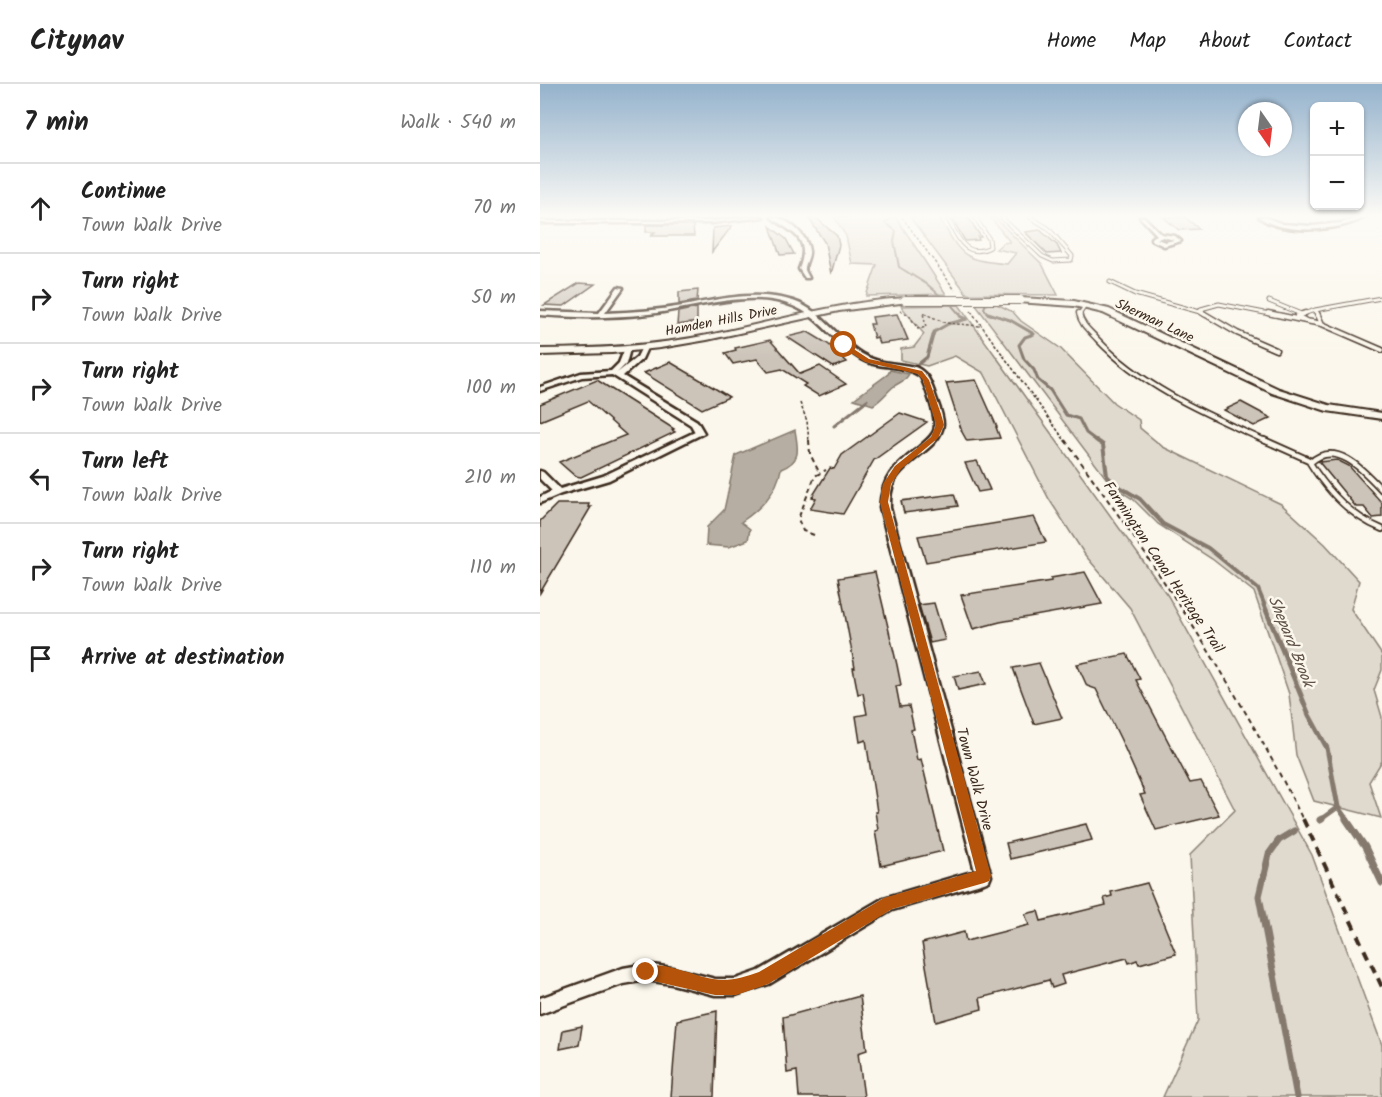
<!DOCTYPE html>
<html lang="en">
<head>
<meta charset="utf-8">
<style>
	body { margin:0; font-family:Kalam,sans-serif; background:#f2f2f2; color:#222 }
	.controls { position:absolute; right:18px; top:18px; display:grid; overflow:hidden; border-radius:9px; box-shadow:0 2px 4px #0004 }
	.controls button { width:54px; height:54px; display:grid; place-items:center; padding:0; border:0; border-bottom:2px solid #e0e0e0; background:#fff; color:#222; font:30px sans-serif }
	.compass { position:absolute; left:698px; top:18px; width:54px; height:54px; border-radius:50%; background:#fff; box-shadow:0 2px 4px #0004; rotate:166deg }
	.stop { position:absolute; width:18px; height:18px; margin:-14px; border:4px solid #b45309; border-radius:50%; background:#fff }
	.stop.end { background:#b45309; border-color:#fff; box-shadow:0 2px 6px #0008 }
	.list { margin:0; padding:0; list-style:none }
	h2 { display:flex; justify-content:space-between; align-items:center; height:78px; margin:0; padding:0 24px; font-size:26px }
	h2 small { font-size:20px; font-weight:400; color:#767676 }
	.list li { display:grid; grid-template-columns:39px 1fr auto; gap:18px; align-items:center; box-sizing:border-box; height:90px; padding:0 24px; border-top:2px solid #e0e0e0 }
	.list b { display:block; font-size:22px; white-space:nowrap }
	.list p { margin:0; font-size:20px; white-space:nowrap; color:#767676 }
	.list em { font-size:20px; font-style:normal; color:#767676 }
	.icon { flex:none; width:33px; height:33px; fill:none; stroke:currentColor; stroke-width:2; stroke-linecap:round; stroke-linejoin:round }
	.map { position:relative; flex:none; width:842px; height:1013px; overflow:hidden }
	header { display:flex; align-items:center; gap:36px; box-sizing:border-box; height:84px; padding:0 30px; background:#fff; border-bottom:2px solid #e0e0e0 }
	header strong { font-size:28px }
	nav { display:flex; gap:33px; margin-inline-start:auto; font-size:21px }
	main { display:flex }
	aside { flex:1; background:#fff }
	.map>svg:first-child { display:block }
</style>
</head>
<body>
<header>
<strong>Citynav</strong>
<nav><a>Home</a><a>Map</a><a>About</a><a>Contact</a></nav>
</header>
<main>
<aside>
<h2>7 min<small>Walk · 540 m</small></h2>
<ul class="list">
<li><svg class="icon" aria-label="ahead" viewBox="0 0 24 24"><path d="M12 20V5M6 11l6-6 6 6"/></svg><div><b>Continue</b><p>Town Walk Drive</p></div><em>70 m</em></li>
<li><svg class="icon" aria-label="right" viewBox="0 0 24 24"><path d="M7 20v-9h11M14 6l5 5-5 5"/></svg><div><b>Turn right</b><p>Town Walk Drive</p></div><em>50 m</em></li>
<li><svg class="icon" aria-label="right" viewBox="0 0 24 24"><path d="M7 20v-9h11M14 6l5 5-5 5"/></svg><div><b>Turn right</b><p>Town Walk Drive</p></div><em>100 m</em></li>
<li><svg class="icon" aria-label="left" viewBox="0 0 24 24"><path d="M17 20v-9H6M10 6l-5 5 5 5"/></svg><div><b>Turn left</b><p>Town Walk Drive</p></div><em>210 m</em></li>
<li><svg class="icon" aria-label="right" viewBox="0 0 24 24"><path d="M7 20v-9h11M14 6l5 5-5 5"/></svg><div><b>Turn right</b><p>Town Walk Drive</p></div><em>110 m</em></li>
<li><svg class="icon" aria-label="arrive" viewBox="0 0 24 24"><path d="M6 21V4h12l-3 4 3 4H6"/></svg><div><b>Arrive at destination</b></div></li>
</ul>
</aside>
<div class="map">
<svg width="842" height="1013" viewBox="0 0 842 1013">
	<rect width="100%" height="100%" fill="#fbf7ec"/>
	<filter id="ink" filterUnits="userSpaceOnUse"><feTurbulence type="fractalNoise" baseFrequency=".0167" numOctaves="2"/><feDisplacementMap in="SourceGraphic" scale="12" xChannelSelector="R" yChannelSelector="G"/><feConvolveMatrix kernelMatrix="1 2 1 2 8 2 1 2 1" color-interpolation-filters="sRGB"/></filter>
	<g filter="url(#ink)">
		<path fill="#dfd9ce" stroke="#8d8276" stroke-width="1.5" d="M294,133H356L406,210L326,212L337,181L312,180L306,152Z
			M370,133H399C421,171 421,176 467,180L476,169L456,165L463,159L470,158L450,133H454L502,180L518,211L427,210Z
			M435,220H457L473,228L481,237L520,264L574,319L599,336L600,344L623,363L741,420L785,460L819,497L811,525L842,571V586L834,606L842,633V677L829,698L841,734L774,717L756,671L749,610L714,508L672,475L618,440L593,415L572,402Z
			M419,221L628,512L772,771L842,961V1013H623L658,936L650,771L695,726L590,524L545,471L509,415L444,289L415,272L387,282L361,276V265L374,263L384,250L361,222Z"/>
		<path fill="#b6aea2" stroke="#85796d" stroke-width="1.5" d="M350,286L369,290C365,298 359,298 353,303C345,310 342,316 333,321L314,315L348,290Z
			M255,346C258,365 262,377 241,385C237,409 220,425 201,438L210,445L208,456L189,463L166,461L167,443L184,426L196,371Z"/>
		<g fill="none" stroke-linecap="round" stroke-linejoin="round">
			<path stroke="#85796d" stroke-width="2" d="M350,133L352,134L345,139L356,147L354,157L359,183L388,201L404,215
				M408,217L420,231
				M442,218L446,220L444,224L448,230L452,231"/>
			<path stroke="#85796d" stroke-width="3" d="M448,229L470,236L494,250L485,253L479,261L484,275L494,286L498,296L510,306L526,331L539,335L546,349L558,358
				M376,282L387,273L394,248L408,240L427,235L420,232V229
				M294,342L327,316"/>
			<path stroke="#85796d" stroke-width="4" d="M556,356L563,361L567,392L575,400L600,415L623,440L668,464L718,505L725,522"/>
			<path stroke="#85796d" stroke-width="5" d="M724,521L769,631L787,664L798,723L807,736
				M780,736L798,723"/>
			<path stroke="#85796d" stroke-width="7" d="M806,735L825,763L842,799
				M780,736L782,735
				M754,747L739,756L729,770L719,812L757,1013"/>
		</g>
		<path fill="#ccc4b9" stroke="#3b2a1e" stroke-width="1.5" d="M268,133H275L297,152L299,161L291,190L285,159Z
			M411,133H428L441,153H438L439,156L425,157Z
			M623,133H645L659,145L639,146Z
			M106,141H153L154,152H111L115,148H106Z
			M192,142L172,168L173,144Z
			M230,142L246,155L254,170L240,171Z
			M500,146L517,161L521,169L507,170L485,148Z
			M39,199L55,200L24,222L4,221Z
			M158,206L157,217L139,220V208Z
			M157,224V238L137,241L138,228Z
			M357,230L368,256L339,260L337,253L334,254L330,240H334L332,233Z
			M268,248L288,260L307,278L293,283L247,253Z
			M230,256L260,290L280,282L306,300L279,312L263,302L266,300L242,285L228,288L217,275L193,280L185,269L196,266L195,264Z
			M130,278L176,305L189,313L162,325L104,289Z
			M57,296L134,345L132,346L135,348L41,393L35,392L19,378L86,351L48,317L0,337V320Z
			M436,296L457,343H456L460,354L427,357L422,348L406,299Z
			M701,318L731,334L714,342L684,326Z
			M360,329L387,338L334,376L303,430L270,425L276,414L272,413L290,384L294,385L302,371Z
			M797,376L809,382L842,419V433L833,434L824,423H816L779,378Z
			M437,377L450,406L438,408L425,379Z
			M414,410L418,422L364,429L361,417Z
			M17,420H49L48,423H51L0,509V437Z
			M494,433L506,458L386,478L378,452Z
			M335,488L357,581L361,601L356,602L360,623L369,622L374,645L371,646L377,676L381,675L403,767L341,782L335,747L338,746L335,728H337L326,656L320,658L316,632L327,630L323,609L318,610L313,584H315L298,494Z
			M545,488L562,520L460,538L433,545L421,511L511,497V494Z
			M394,519L405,556L390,559L379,521Z
			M587,570L600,595L596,596L650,699L661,697L679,731L616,746L600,711L605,710L581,656L556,605L547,602L537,580Z
			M499,579L522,634L494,640L473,584Z
			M441,587L446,600L418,606L414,592Z
			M546,740L552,756L470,775L466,759Z
			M607,799L636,870L599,880L597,876L589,879L587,874L521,891L524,900L512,904L509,896L440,914L442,925L396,938L382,859L424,848L426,857L489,841L485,830L498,827L501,837L566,821L564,814L572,812L571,808Z
			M320,912L327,966L318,969L324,1013H259L257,987L247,989L243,933Z
			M177,927L174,1013H131L137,936Z
			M42,942L39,961L20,965L23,946Z"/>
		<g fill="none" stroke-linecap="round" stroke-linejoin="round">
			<g stroke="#3b2a1e" stroke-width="5">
				<path id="service-far2" d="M407,133C417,152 425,176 450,163L449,155L435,133
					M461,133L502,172L513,177L531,176L532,172L508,144L490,133
					M570,198L595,210L660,228
					M729,217L761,230
					M539,231L545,222
					M665,231L660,228L661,225L679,220L735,231
					M760,231L775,226
					M777,231L775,226L841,214"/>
			</g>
			<g stroke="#3b2a1e" stroke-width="7">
				<path id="service-far1" d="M539,229C541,241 550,247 557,255C603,304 668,331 728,358
					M663,229L697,249L736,266
					M728,229L766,237
					M765,229L757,232L766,237L782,240
					M777,229L782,240L842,266"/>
			</g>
			<g stroke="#3b2a1e" stroke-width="8">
				<path id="service" d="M724,356L771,377
					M842,406C825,388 796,354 770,379C788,408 810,432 842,445"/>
			</g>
			<g stroke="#3b2a1e" stroke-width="5">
				<path id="minor" d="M209,133H223L171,139H0V137H171Z
					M231,133C246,133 268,151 269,167C270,173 264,181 265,186C266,189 268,191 269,194H265L259,185C272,152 251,149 231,133Z
					M600,133H604L621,150L635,152L641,157L624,162L611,156V154L617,151ZM623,153L634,156L625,158L617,155Z
					M719,133H724L743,140L772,142L801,139L820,133H825C801,148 741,151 719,133Z
					M78,203L83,204L65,229C92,228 118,226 143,222C180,215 216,206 253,217C282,226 297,255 322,270C338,280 357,279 375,283C387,288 390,297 394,308C397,318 403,330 403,340C402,363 365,376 355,396C350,406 350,414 350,424L451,792L449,797L444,799L352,826L229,900L196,911H175L132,900L106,896L83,900L0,930V914L83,884L106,880L132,884L175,895H196L219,887L344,814L435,787L340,424C342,392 354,383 378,364C383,359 391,354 394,347C398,336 386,304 381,293C365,279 339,286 321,275C295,261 281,233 253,222C211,204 153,225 109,230C73,234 36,234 0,231V227L59,229Z
					M102,263L107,264L102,275L83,292L157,337L164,349L69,396L21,410L0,419V413L12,407L0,395V387L3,388L20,405L63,392L155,348L151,341L72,291L42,293L0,307V303L41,289L71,287L79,279L85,264H89L90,265L86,280L77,289L97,273Z"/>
			</g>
			<g stroke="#3b2a1e" stroke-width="4">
				<path id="tertiary" d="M365,214H368V218L299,227L167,256L120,264L72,269L0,271V265C56,265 113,262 168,251C234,238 298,218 365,214Z
					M480,214L534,217L569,225L739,305L789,321L842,329V335L787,327L732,309L563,229L534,222L477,218V214Z"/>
			</g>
			<path stroke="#3b2a1e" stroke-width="1.5" stroke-dasharray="3 2" stroke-linecap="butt" d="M362,133L415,206
				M360,227L369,231L378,245L386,243L383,229L406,239L441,242
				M431,227L526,358
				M260,319L267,337L269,358"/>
			<path stroke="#3b2a1e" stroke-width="2" stroke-dasharray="5 4" stroke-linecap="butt" d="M269,356L270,370L279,388
				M525,356C613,478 697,601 763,736
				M274,451L263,447L258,435L275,392L286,386"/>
			<path stroke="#3b2a1e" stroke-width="4" stroke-dasharray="9 7" stroke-linecap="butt" d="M763,735L842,903"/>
			<use href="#service-far2" stroke="#fbf7ec" stroke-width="3"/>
			<use href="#service-far1" stroke="#fbf7ec" stroke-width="4"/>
			<use href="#service" stroke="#fbf7ec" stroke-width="4.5"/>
			<use href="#minor" fill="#fbf7ec" fill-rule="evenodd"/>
			<use href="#tertiary" fill="#fbf7ec" fill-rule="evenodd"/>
			<g stroke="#3b2a1e" stroke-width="10" stroke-linecap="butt">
				<path id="tertiary-bridge" d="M365,216H480"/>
			</g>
			<use href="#tertiary-bridge" stroke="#fbf7ec" stroke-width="8"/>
		</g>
	</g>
	<linearGradient id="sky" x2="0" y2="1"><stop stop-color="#94b2cc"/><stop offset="0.48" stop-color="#fdfbf6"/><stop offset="1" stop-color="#fdfbf6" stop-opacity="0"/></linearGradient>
	<rect width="842" height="275" fill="url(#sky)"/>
	<path fill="#b45309" d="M302,260H306L329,275L382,287L389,296L401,330L404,341L398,354L361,385L351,400L348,418L451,792L449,797L444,799L352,825L228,900L196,911H175L100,894L98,888L100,883C119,875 154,892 173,895C190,898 204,893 219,888L344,814L436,787L340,418L343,400L355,382L391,353L396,341L383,296L378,290L325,278L302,263Z"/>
	<g text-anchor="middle" stroke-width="5" stroke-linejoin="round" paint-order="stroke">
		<g font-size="14" fill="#3b2a1e" stroke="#fbf7ec">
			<text transform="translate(181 236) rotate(-11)" y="5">Hamden Hills Drive</text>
			<text transform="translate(615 236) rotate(25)" y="5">Sherman Lane</text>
		</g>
		<g font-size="15" fill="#3b2a1e" stroke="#fbf7ec">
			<text transform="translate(624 483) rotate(56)" y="5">Farmington Canal Heritage Trail</text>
			<text transform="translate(435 695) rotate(75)" y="5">Town Walk Drive</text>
		</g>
		<g font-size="16" font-style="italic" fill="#605246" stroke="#fbf7ec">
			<text transform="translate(752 557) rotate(68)" y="6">Shepard Brook</text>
		</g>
	</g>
</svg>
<div class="controls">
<button>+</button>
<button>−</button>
</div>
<svg class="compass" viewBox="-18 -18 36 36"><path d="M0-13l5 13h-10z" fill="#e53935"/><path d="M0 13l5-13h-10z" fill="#767676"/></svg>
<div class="stop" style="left:304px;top:261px"></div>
<div class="stop end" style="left:106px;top:888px"></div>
</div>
</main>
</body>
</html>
